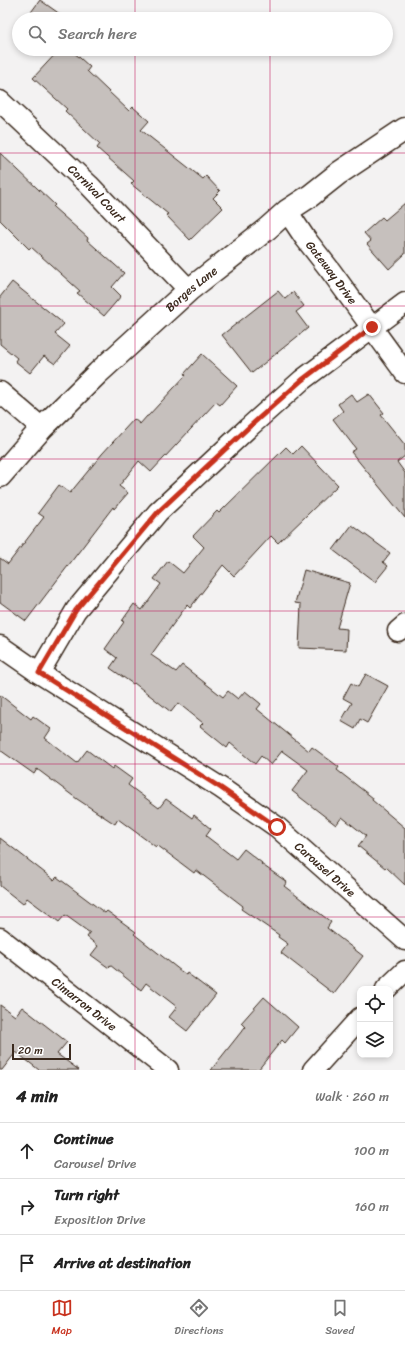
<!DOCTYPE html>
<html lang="en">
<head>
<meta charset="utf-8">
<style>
	body { margin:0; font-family:Sriracha,sans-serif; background:#f2f2f2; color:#222 }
	.controls { position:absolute; right:12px; bottom:12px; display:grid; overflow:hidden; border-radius:8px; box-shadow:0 2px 6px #0003 }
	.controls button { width:36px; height:36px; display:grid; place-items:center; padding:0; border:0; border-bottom:1px solid #e0e0e0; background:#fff; color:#222; font:20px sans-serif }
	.scale { position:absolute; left:12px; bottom:10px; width:59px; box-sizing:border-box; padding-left:4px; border:2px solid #3b2a1e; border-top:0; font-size:11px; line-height:14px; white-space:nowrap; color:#3b2a1e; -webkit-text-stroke:3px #fff; paint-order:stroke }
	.stop { position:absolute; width:12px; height:12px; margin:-9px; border:3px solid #c8321e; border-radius:50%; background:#fff }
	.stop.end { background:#c8321e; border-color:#fff; box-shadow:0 1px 4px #0008 }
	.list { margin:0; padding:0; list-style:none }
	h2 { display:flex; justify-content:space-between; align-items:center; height:52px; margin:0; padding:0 16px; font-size:17px }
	h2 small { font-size:13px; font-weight:400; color:#767676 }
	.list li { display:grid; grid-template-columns:26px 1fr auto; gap:12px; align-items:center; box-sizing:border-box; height:56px; padding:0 16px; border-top:1px solid #e0e0e0 }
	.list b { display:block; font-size:15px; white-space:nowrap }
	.list p { margin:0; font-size:13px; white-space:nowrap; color:#767676 }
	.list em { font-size:13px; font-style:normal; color:#767676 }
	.icon { flex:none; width:22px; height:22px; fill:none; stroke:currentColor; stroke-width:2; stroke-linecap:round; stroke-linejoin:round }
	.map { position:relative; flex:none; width:405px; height:1070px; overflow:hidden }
	.search { position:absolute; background:#fff; box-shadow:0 2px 6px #0003; left:12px; right:12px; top:12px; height:44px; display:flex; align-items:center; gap:10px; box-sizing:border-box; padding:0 14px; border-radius:22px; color:#767676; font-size:15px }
	.sheet { height:220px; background:#fff }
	nav { display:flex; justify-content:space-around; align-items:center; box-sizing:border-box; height:56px; border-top:1px solid #e0e0e0; background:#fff; font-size:11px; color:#767676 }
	nav a { display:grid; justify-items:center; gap:2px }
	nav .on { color:#c8321e }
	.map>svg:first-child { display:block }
</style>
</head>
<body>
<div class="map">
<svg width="405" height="1070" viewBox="0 0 405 1070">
	<rect width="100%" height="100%" fill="#f3f2f2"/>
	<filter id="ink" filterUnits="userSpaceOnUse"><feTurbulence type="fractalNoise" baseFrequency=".025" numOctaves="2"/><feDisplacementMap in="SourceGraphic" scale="8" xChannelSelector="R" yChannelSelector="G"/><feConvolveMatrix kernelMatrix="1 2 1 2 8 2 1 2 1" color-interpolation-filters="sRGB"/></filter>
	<g filter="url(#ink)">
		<path fill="#c6c0bd" stroke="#3b2a1e" d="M40,0L67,19H26Z
			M60,49H70L90,67L87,71L129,111L133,107L149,121L141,130L203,179L206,176L220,191L213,198L223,208L190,240L166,215L168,214L131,184L134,181L97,148L100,144L65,111L67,109L33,78Z
			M0,153L55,205L53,207L88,238L87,240L124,273L112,287L121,296L104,316L77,293L80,291L31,247L29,249L0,220Z
			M405,203V254L389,269L367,244L371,241L364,233L382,217L385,220Z
			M12,282L64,324L55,334L70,346L55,364L44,356L30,373L15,361L17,358L0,344V297Z
			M278,291L285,299L293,292L304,306L296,312L308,328L252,373L222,335Z
			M202,354L237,386L220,405L216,402L151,472L139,461L119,486L128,493L114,509L113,507L26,621L0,602V558L8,564L44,517L38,513L59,485L70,493L102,454L134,419L140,424L147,416H148L186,375L184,374Z
			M351,394L357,402L369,394L384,413L381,415L405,445V456L397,462L405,473V518L351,452L356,449L333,419L343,411L338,404Z
			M301,446L338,485L278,543L271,536L234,576L223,565L190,608L187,605L151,655L176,672L182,665L223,697L228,691L238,699L245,691L261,704L257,709L309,751L312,747L339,767L337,770L373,798L372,800L405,828V885L386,867L385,868L358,846L366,836L342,817L336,825L292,791L308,770L282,751L271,765L261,756L255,764L230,743L227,748L200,726L203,723L178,703L171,712L134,683L133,684L110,668L117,658L105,649L124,622L122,621L134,604L142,610L161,584L154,579L168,561L183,573L204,547L193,536L217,511L219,513L286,447L293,454Z
			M352,525L390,553L383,562L388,566L375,582L333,550Z
			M304,570L350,583L337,628L347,629L346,650L299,648L301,604L295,603Z
			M366,674L388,686L367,723L360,719L355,729L341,721L352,703L343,698L351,683L358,687Z
			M0,695L31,719L33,716L51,729L45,738L77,763L87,750L112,769L114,766L132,779L128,785L159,808L166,799L192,818L194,815L211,829L206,836L236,859L244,849L262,863L261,864L287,882L284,886L331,922L327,928L363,956L334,994L281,953L288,944L278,937L279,935L241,909L243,906L196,870L194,873L157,845L156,847L118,819L115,824L77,799L37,769L34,774L0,750Z
			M0,838L54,880L57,877L105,913L107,911L136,932L134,934L186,975L187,973L216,995L187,1031L169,1017L177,1007L146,983L141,990L110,965L109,968L91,955L98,946L87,937L90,933L65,915L59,922L27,898L23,904L0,886Z
			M264,997L298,1027L285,1043L282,1040L258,1070H211L245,1027L241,1023Z
			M0,1005L15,1016L22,1007L67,1042L57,1054L79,1070H39L16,1052L2,1070H0Z"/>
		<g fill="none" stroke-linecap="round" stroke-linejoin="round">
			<g stroke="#3b2a1e" stroke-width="23">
				<g id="street">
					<path id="s1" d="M0,101L89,185L189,290"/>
					<path id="s2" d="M287,211L305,238L330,270L405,373"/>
					<path d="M0,392L42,428"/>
					<path d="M398,631L405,625"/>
					<path id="s3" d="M0,646L39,673L221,788L277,827L405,940"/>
					<path d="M39,673L76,610L158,512L248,428L302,380L405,303"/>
					<path id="s4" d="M0,938L168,1070"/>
					<path d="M386,989L405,971"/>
					<path d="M313,1070L360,1018"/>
				</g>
			</g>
			<g stroke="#3b2a1e" stroke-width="25">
				<g id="secondary">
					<path id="s5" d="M0,476L42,428L98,373L189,290L268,228L287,211L310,196L339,173L405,129"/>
				</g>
			</g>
			<use href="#street" stroke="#fff" stroke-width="20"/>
			<use href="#secondary" stroke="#fff" stroke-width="22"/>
		</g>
	</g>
	<g fill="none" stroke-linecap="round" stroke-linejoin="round" filter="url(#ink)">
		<path stroke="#c8321e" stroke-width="5" d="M277,827L221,788L39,673L76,610L158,512L248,428L302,380L372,327"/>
	</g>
	<path fill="none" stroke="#c2185b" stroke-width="1" stroke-opacity="0.55" d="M135,0V19M270,0V19M135,49V1070M270,49V1070M0,153H405M0,306H405M0,459H405M0,611H405M0,764H405M0,917H405"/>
	<g text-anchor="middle" stroke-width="3" stroke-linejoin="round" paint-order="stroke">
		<g font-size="12" fill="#3b2a1e" stroke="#fff">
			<text dy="4" stroke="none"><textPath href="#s1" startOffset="134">Carnival Court</textPath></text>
			<text dy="4" stroke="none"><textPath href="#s2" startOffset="76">Gateway Drive</textPath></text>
			<text dy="4" stroke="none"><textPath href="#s5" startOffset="268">Borges Lane</textPath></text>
			<text dy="4" stroke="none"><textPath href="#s3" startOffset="395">Carousel Drive</textPath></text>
			<text dy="4" stroke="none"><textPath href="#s4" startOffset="107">Cimarron Drive</textPath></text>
		</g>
	</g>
</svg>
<div class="controls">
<button><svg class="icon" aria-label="locate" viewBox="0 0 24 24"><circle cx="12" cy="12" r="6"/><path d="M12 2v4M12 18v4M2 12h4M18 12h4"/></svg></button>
<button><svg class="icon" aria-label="layers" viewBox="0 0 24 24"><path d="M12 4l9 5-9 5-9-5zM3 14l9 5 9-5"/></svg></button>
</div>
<div class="scale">20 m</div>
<div class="stop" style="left:277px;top:827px"></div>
<div class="stop end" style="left:372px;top:327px"></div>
<div class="search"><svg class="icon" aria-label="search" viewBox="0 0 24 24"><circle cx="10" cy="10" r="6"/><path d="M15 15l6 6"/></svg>Search here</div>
</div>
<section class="sheet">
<h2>4 min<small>Walk · 260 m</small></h2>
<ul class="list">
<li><svg class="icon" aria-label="ahead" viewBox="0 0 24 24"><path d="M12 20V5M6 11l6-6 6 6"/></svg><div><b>Continue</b><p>Carousel Drive</p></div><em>100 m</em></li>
<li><svg class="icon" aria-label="right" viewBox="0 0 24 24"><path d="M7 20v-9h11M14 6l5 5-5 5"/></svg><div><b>Turn right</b><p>Exposition Drive</p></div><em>160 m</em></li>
<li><svg class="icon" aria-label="arrive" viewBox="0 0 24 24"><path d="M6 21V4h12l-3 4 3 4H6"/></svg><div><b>Arrive at destination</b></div></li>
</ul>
</section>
<nav>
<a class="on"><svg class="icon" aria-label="map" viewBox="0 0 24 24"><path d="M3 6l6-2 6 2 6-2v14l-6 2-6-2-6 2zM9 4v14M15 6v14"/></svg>Map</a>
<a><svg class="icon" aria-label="directions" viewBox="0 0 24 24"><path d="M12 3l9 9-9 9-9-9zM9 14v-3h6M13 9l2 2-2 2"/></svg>Directions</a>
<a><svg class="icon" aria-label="saved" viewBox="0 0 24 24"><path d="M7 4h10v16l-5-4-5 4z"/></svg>Saved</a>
</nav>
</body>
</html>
